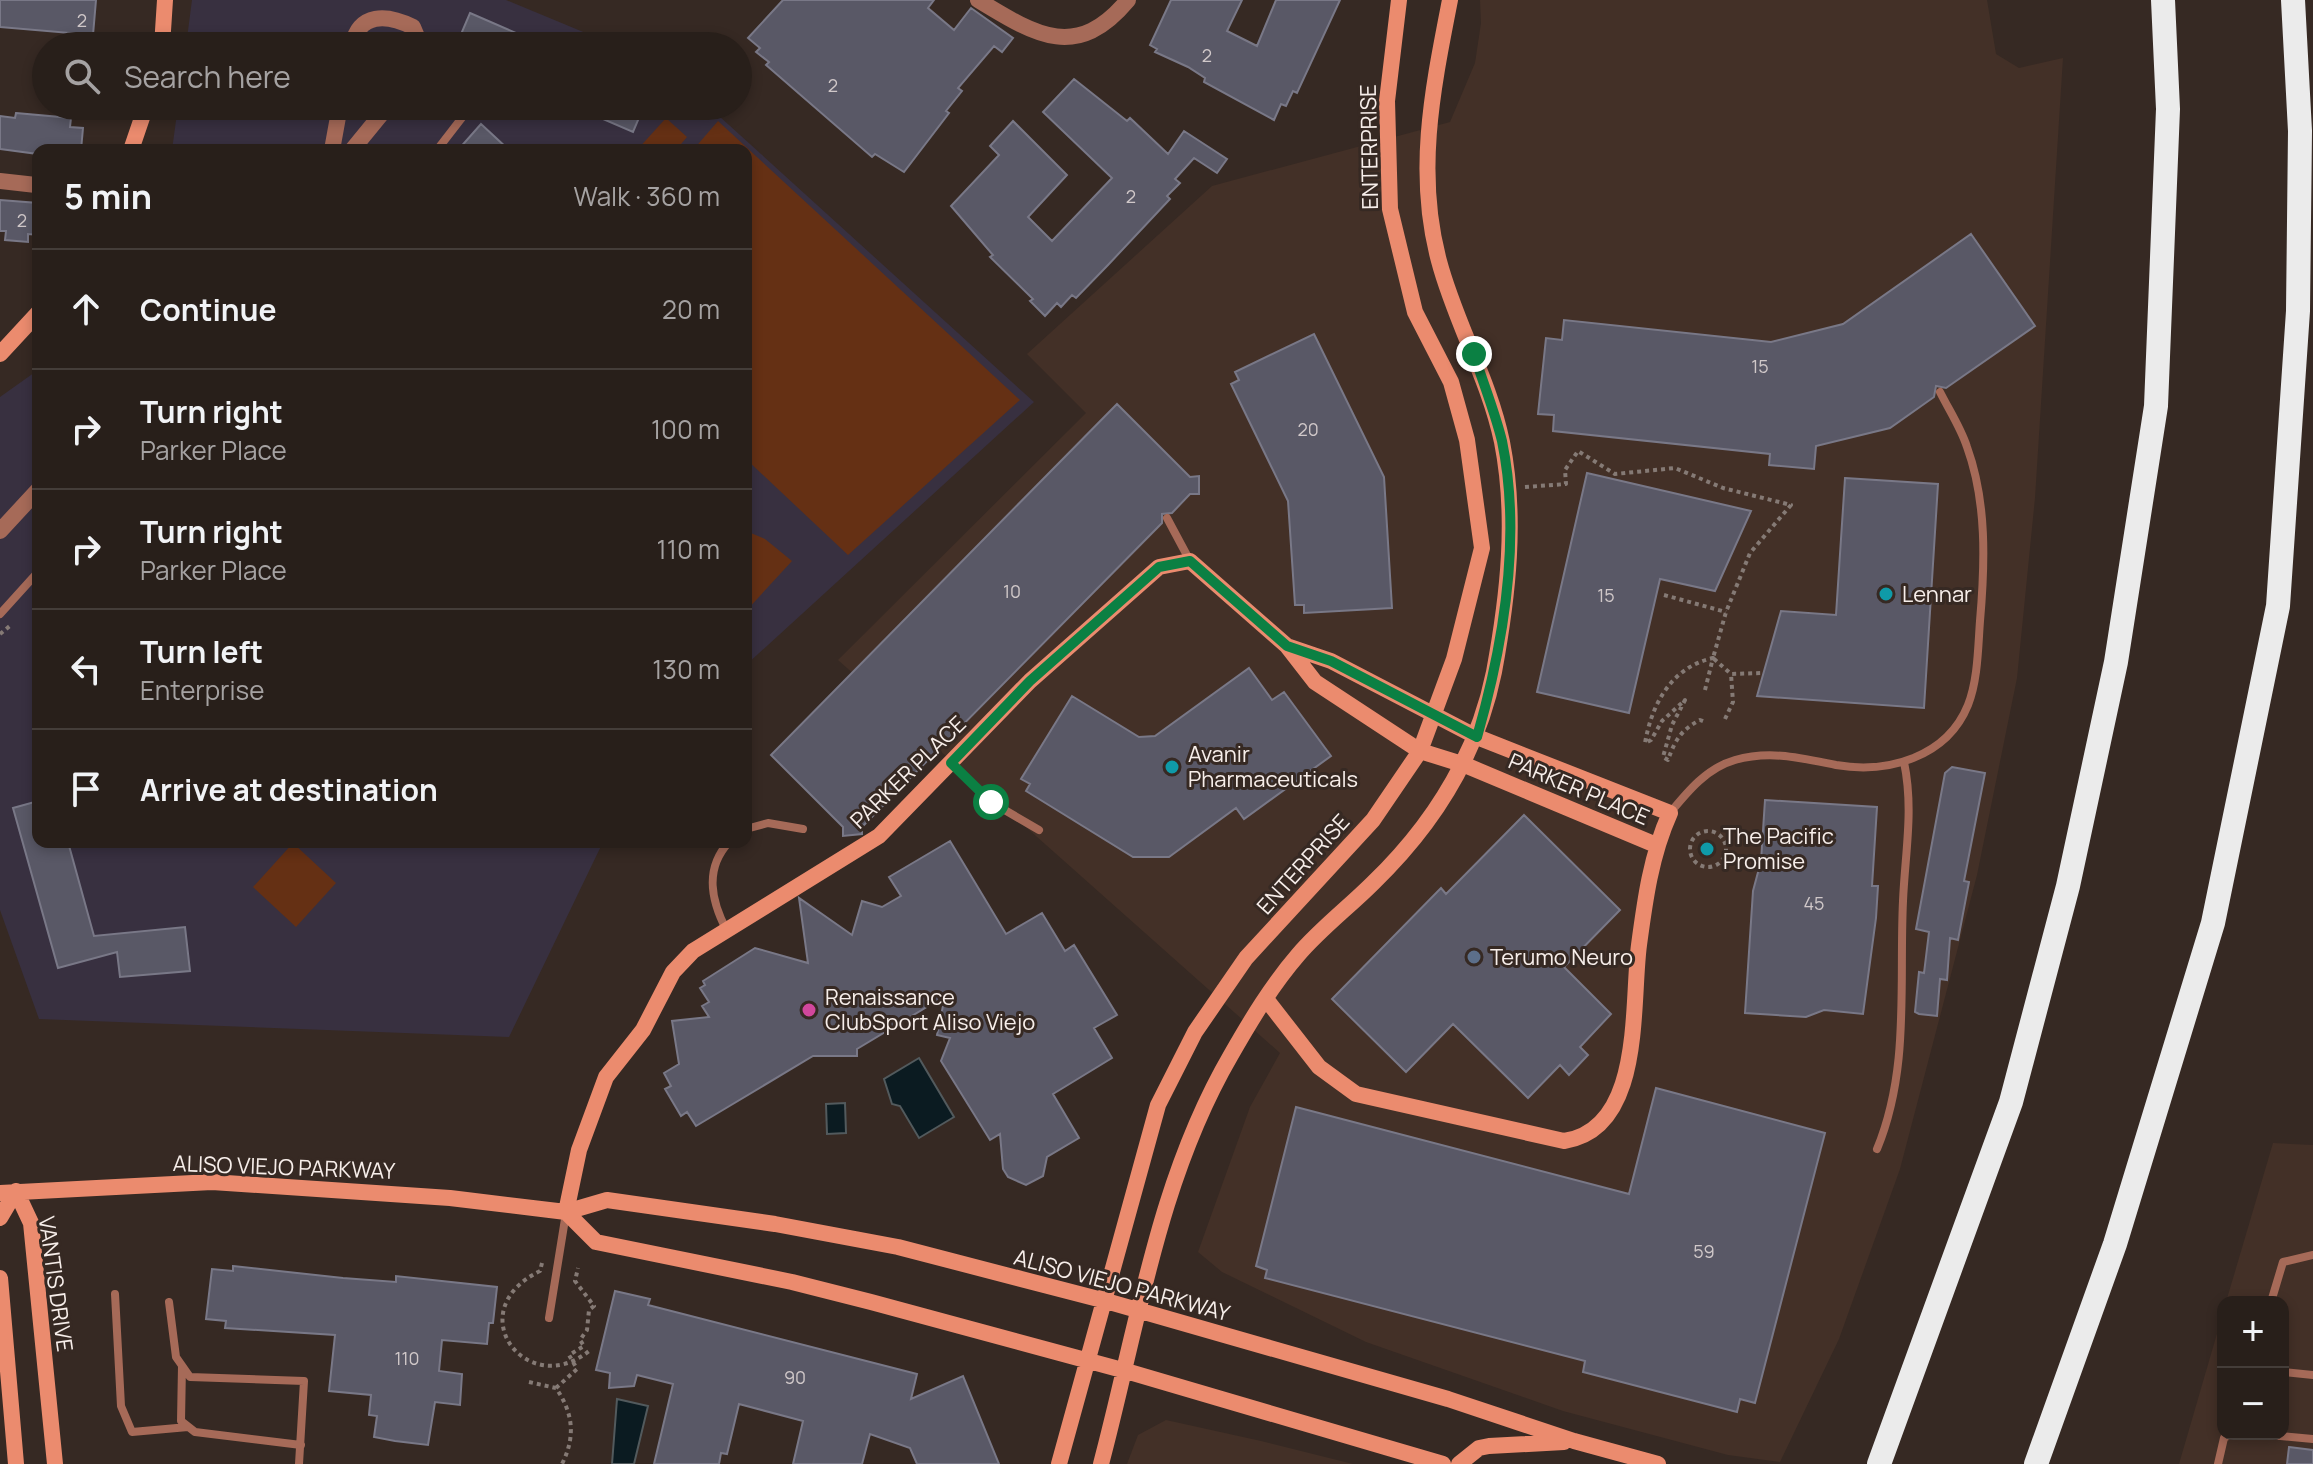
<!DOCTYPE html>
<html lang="en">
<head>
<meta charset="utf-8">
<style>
	body { margin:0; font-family:Manrope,sans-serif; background:#302723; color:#f1f3f6 }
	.controls { position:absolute; right:24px; bottom:24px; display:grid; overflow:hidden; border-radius:16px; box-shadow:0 4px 12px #0003 }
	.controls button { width:72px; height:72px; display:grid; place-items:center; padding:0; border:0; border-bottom:2px solid #443d39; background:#281f1a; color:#f1f3f6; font:40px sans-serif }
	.stop { position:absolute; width:24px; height:24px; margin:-18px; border:6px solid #0b8043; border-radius:50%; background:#fff }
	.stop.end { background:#0b8043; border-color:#fff; box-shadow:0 2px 8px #0008 }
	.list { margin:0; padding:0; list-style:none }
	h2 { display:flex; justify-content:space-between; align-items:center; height:104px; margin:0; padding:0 32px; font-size:34px }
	h2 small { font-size:26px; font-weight:400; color:#a5a2a2 }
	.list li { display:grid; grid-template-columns:52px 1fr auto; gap:24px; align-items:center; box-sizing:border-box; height:120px; padding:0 32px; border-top:2px solid #443d39 }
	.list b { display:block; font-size:30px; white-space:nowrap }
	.list p { margin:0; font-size:26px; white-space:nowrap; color:#a5a2a2 }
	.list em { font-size:26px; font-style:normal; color:#a5a2a2 }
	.icon { flex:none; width:44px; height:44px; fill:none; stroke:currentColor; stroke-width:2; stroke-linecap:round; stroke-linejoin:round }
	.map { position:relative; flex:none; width:2313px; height:1464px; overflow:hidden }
	.search { position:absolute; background:#281f1a; box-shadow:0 4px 12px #0003; left:32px; top:32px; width:720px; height:88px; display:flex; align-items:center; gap:20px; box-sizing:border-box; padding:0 28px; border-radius:44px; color:#a5a2a2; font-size:30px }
	.panel { position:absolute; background:#281f1a; box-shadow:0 4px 12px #0003; left:32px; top:144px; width:720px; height:704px; border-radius:16px }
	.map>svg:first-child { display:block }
</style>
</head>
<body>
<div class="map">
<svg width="2313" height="1464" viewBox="0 0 2313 1464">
	<rect width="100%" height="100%" fill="#362923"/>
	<path fill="#433027" d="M1480,0H1987L1996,54L2019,68L2063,58L2035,498L2017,678L1977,875L1900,1169L1839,1339L1780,1462L1728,1455L1563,1411L1366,1342L1222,1272L1198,1252L1250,1107L1280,1053L838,660L1086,413L1027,354L1212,186L1450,122L1475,63L1481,23Z
		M2273,1143L2313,1145V1464H2179L2223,1313V1434H2283V1302H2226Z
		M1166,1420L1261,1441L1353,1464H1127L1138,1435Z"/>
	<path fill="#383040" d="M192,0H506L617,46H186Z
		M178,106H708L1034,402L746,665V150H172Z
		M38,370V842H603L509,1037L39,1019L0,910V397Z"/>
	<path fill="#653014" d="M666,118L687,137L676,150H637Z
		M718,121L1020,400L848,555L746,459V150H693Z
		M746,531L765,539L792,561L746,611Z
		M293,843L336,883L296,927L253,887Z"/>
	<path fill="#0b1b21" stroke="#525a5d" stroke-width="2" d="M919,1058L954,1117L919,1138L900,1106L892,1104L884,1079Z
		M845,1103L846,1133L827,1134L826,1104Z
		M617,1399L648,1406L634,1464H612Z"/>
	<path fill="#595866" stroke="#797887" stroke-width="2" d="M0,0H96L93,35L0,27Z
		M783,0H934L928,8L954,30L971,8L1013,38L1002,52L994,46L958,88L962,91L946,111L949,113L904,172L875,154L872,157L766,65L769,62L756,52L760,48L748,38Z
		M1171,0H1242L1227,31L1257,46L1276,0H1340L1297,93L1293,91L1286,106L1281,104L1274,120L1204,82L1205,78L1188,67L1155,52L1157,49L1150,45Z
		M470,13L546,46H456Z
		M1074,79L1127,121L1130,118L1168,154L1184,131L1227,159L1217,173L1194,158L1175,179L1180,183L1167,196L1170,199L1108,265L1076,298L1072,295L1061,307L1057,303L1045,316L1030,301L1033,299L990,257L993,255L951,206L999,155L990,146L1013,121L1067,175L1028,217L1052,241L1112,178L1043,112Z
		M573,106H644L633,132Z
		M16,113L71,118L70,127L83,128L81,150H38V154L0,149V116L15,118Z
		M481,124L509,150H458Z
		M0,200L38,203V235L28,234V242L5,240L6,231H0Z
		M1971,234L2035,326L1946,388L1936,386L1934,397L1890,428L1816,446L1814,469L1769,465L1770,454L1553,431L1554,415L1538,414L1546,338L1562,340L1564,320L1771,342L1843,324Z
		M1314,334L1384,477L1392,608L1304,613V605H1295L1288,501L1231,384L1239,380L1235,372Z
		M1117,404L1190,477L1199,476V494H1190L1172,513L1162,514V523L862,827V834L843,836V827L771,755Z
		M1587,473L1751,511L1715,591L1660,579L1629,713L1537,692Z
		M1845,478L1938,484L1924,708L1757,696L1781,611L1836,615Z
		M1249,668L1272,700L1284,692L1331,756L1244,819L1236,808L1169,857H1133L1026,791L1030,784L1021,779L1072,696L1139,737L1155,736Z
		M1952,767L1985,773L1964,881L1969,882L1958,940L1950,938L1947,980L1940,979L1937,1016L1919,1014L1915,1012L1919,972L1924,973L1929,932L1916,929L1945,773Z
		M1765,800L1877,807L1872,886H1878L1876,918L1863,1014L1824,1010L1806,1017L1745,1013L1753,891L1761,861Z
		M38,801V842H68L94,936L185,927L190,971L120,977L117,952L58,968L13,808Z
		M1524,815L1620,910L1564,967L1611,1014L1580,1047L1588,1055L1569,1075L1560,1065L1528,1098L1453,1024L1406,1072L1332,999L1441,888L1446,894Z
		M950,841L1006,934L1042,913L1065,951L1074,945L1117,1015L1094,1028L1112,1058L1053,1094L1079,1138L1047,1157L1043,1176L1026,1185L1008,1177L1003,1169L1000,1134L990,1140L941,1061L950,1038L937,1035L945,996L857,1049V1056H813L696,1126L687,1112L681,1116L665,1089L671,1086L664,1073L679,1064L672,1021L709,1017L702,1006L709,1002L700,988L705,985L703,981L755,948L808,963L799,898L852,935L862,901L882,907L901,896L889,877Z
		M1656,1088L1825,1133L1755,1403L1740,1399L1737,1412L1583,1372L1585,1361L1265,1278L1267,1270L1256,1266L1296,1107L1629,1194Z
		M233,1266L343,1278L396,1282V1276L497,1287L493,1323H489L487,1344L442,1340L439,1371L462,1374L460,1405L435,1402L428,1445L395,1441L374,1437L377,1416L369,1415L371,1395L329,1391L335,1335L225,1328L226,1321L206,1319L212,1269L233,1271Z
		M615,1291L650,1299L648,1305L917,1374L911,1399L963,1376L999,1464H917L910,1448L870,1434L862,1464H793L803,1421L739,1404L727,1454L721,1453L719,1464H654L673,1384L637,1375L634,1386L609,1388L610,1373L596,1370Z
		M2289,1447L2313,1450V1464H2287Z"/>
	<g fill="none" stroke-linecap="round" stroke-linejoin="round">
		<path stroke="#857a75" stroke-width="4" stroke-dasharray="4 4" stroke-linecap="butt" d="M1525,487L1566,484L1565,470L1578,451L1615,474L1675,468L1723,488L1791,505L1750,553L1726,612L1713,658L1731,674L1764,673
			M1664,595L1726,612
			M0,634L11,625
			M1705,690L1713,658C1672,667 1652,703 1645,743L1651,740L1662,721L1685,700L1672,725L1663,757L1668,760C1675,740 1681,730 1700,720L1705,722
			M1725,719L1733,702L1731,674
			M1690 849a18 18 0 1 1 36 0a18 18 0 1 1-36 0Z
			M542,1263L540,1271C458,1311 527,1401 589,1351
			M529,1382L556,1388C573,1413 576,1436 562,1464
			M556,1388L577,1369L569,1355L584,1346L580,1340L587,1330L589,1310L594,1306L575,1281L578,1268"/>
		<path stroke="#a66a58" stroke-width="8" d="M437,150L471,106
			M1167,518L1190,561
			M0,614L38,572
			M951,763L991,802L1039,830
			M1670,813C1688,791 1707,768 1735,760C1770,750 1801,758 1836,765C1888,774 1947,757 1968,705C1978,680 1978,647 1980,621C1985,563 1987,502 1967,447C1961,428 1949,410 1940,392
			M746,829L768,823L803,829
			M727,931C711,901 704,869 729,842
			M1877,1149C1910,1069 1899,985 1903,901C1905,853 1914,810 1904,762
			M115,1294L121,1406L132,1432L188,1427
			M169,1302L176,1357L190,1377L304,1381L299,1464
			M2271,1302L2283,1262L2313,1255
			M549,1318L566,1213
			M182,1366L181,1421L195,1432L301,1445
			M2283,1372L2313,1375
			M2259,1434L2313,1439
			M2218,1464L2224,1438L2232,1434"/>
		<path stroke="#a66a58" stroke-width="16" d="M978,0C1037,36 1077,61 1128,0
			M352,46C359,12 387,14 413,27L421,46
			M332,150L340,106
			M352,150L388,106
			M0,181L36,185
			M0,531L38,490"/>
		<path stroke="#eb8b6e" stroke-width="16" d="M162,46L165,0
			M131,150L146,106
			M0,354L38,313
			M1266,999L1319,1067L1356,1094L1564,1141C1644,1129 1631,1005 1639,945C1645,900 1651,855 1670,813L1477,737L1331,661L1287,646
			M16,1191L31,1223L55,1464
			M0,1193L212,1182L450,1198L566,1212L607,1200L775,1224L898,1247L1106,1301L1448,1399L1574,1441L1658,1464
			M566,1212L579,1150L606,1077L643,1030L673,972L693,951L879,836L1030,681L1159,567L1190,561L1287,646L1315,682L1420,751L1465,765L1656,845
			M566,1212L596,1242L792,1282L871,1302L1126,1371L1443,1464
			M0,1218L16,1191
			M0,1278L16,1464
			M1059,1464L1158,1105L1195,1032L1246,958L1373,820L1420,751L1454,659L1482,548L1467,440L1451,382L1415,312L1390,209L1387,101L1399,0
			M1101,1464C1138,1325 1158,1180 1231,1055C1251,1020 1272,985 1298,955C1320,929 1349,907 1373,883C1434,824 1477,756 1494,672C1508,596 1517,518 1502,442C1489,379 1455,322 1439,261C1415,172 1433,87 1450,0
			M1459,1464L1479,1448L1489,1446L1564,1442"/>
		<path stroke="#ebebeb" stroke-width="24" d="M1879,1464L2011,1102L2068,886L2116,662L2156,406L2168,109L2163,0
			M2036,1464L2115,1244L2213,923L2278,606L2298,311L2300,131L2293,0"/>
	</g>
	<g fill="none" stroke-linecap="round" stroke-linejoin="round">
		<path stroke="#0b8043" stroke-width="10" d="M991,802L951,763L1030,681L1159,567L1190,561L1287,646L1331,661L1477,737C1504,643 1522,538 1502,441C1495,412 1483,383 1474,354"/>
	</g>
	<g fill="#0f9aa8" stroke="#362923" stroke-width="3">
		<circle cx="1886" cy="594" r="8"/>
		<circle cx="1172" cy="767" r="8"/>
		<circle cx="1707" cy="849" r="8"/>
	</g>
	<circle fill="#5c6f8a" stroke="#362923" stroke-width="3" cx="1474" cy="957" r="8"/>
	<circle fill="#d1479c" stroke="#362923" stroke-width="3" cx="809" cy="1010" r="8"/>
	<g text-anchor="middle" stroke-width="6" stroke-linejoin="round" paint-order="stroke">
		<g font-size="18" fill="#d0c8c9">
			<text x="82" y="27">2</text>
			<text x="1207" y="62">2</text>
			<text x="833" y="92">2</text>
			<text x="1131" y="203">2</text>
			<text x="22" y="227">2</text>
			<text x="1760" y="373">15</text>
			<text x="1308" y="436">20</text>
			<text x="1012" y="598">10</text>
			<text x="1606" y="602">15</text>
			<text x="1814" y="910">45</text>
			<text x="1704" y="1258">59</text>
			<text x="407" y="1365">110</text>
			<text x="795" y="1384">90</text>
		</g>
		<g font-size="22" fill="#f7eeea" stroke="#362923">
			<text transform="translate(1369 147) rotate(-91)" y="8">ENTERPRISE</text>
			<text transform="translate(908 772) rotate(-44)" y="8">PARKER PLACE</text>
			<text transform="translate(1579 789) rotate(23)" y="8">PARKER PLACE</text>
			<text transform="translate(1303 864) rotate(-48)" y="8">ENTERPRISE</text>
			<text transform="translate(284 1167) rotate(2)" y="8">ALISO VIEJO PARKWAY</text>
			<text transform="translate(56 1284) rotate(82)" y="8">VANTIS DRIVE</text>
			<text transform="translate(1122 1285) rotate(15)" y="8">ALISO VIEJO PARKWAY</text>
		</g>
		<g font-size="22" fill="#f7eeea" stroke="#362923" text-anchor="start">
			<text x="1902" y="602">Lennar</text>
			<text x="1188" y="762">Avanir<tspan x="1188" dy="25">Pharmaceuticals</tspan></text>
			<text x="1723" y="844">The Pacific<tspan x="1723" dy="25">Promise</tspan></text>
			<text x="1490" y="965">Terumo Neuro</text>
			<text x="825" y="1005">Renaissance<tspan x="825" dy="25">ClubSport Aliso Viejo</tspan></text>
		</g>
	</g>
</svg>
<div class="controls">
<button>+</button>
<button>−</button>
</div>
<div class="stop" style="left:991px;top:802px"></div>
<div class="stop end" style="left:1474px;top:354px"></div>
<div class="search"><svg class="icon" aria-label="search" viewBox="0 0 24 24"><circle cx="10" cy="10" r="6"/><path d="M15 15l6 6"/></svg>Search here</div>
<section class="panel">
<h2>5 min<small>Walk · 360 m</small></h2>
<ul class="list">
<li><svg class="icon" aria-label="ahead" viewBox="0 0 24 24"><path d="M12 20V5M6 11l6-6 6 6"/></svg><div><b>Continue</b></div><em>20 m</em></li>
<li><svg class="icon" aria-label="right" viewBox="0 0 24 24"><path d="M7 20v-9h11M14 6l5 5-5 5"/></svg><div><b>Turn right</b><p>Parker Place</p></div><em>100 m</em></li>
<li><svg class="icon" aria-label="right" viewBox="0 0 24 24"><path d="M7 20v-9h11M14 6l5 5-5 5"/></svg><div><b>Turn right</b><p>Parker Place</p></div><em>110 m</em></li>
<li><svg class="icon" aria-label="left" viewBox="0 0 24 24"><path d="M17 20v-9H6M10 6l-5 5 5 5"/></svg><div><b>Turn left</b><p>Enterprise</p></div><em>130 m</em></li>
<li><svg class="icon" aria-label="arrive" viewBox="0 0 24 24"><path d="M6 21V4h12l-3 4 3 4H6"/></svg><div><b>Arrive at destination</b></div></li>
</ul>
</section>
</div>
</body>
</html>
